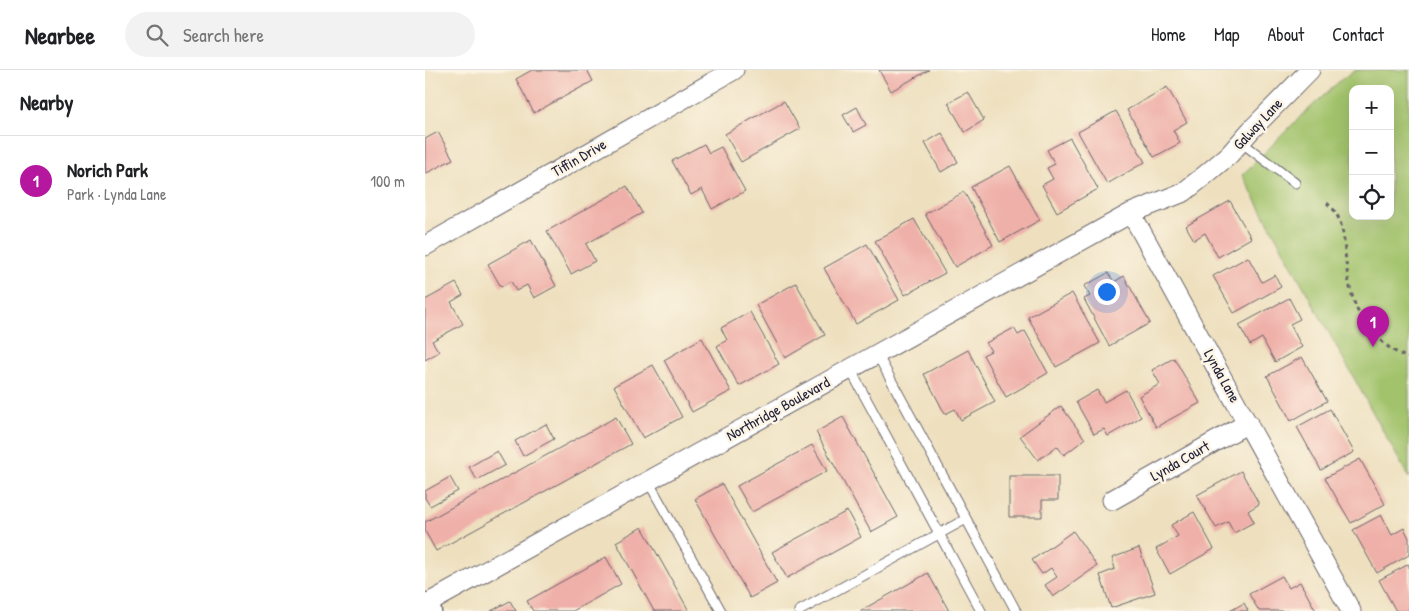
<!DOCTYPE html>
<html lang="en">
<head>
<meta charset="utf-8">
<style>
	body { margin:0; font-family:"Patrick Hand",sans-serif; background:#f2f2f2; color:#202124 }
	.controls { position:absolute; right:15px; top:15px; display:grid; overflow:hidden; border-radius:10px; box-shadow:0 5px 20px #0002 }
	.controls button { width:45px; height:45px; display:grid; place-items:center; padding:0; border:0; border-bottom:1px solid #e0e0e0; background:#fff; color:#202124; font:25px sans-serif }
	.you { position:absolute; left:681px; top:221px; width:18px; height:18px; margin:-12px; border:4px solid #fff; border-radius:50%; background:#1a73e8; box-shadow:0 0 0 8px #1a73e833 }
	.badge { display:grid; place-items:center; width:32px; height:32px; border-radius:50%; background:#b5179e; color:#fff; font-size:16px; font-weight:700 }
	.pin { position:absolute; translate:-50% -41px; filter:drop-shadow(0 1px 2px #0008) }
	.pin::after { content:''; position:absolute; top:26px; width:18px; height:15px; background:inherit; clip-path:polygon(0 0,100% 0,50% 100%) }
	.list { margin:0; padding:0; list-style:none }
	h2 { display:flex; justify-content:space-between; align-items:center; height:65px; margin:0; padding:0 20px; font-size:21px }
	h2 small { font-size:16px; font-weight:400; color:#757577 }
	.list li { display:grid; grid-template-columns:32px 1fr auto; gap:15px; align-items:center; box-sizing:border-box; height:90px; padding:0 20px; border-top:1px solid #e0e0e0 }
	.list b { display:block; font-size:19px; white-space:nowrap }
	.list p { margin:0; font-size:16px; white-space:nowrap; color:#757577 }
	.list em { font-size:16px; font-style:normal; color:#757577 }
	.icon { flex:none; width:28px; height:28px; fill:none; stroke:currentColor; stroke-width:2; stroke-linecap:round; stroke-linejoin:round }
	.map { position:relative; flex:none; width:984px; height:541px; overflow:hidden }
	header { display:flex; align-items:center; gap:30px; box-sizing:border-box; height:70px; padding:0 25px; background:#fff; border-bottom:1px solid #e0e0e0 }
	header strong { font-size:24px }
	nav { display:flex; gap:28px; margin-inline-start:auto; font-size:18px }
	.search { width:350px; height:45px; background:#f2f2f2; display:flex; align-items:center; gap:12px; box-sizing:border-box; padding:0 18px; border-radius:28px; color:#757577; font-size:19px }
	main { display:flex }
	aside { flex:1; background:#fff }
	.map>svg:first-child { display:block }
</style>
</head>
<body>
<header>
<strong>Nearbee</strong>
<div class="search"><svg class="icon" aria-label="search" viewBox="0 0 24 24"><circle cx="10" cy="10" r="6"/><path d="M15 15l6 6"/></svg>Search here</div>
<nav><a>Home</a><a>Map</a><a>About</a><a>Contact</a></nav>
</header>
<main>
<aside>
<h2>Nearby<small></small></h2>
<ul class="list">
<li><span class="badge">1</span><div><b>Norich Park</b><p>Park · Lynda Lane</p></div><em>100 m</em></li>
</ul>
</aside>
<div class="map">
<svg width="984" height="541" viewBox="0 0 984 541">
	<rect width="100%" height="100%" fill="#fcf5e5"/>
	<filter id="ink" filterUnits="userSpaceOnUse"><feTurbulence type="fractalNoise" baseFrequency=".02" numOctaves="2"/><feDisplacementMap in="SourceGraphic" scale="10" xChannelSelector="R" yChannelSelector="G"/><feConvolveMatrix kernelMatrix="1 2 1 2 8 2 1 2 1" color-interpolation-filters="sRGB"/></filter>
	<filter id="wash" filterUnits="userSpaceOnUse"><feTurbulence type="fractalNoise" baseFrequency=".0096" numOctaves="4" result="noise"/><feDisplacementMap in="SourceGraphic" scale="20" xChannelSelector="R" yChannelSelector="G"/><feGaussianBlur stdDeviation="1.12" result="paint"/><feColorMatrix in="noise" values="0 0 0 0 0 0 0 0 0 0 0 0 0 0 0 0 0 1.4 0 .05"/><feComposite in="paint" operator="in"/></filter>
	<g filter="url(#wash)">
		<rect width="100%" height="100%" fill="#eee0bf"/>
		<path fill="#a2c36c" stroke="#627254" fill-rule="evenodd" d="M931,0H984V408L817,105L874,48L918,8ZM928,19H965V146H928Z"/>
		<g id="blocks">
			<path fill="#efb0a9" d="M107,0H162L168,11L109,43L91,9Z
				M454,0H504L466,21Z
				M742,17L762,52L748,60L755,73L729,87L702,40Z
				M543,22L559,50L540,62L523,33Z
				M359,31L375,59L316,92L300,64Z
				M432,37L441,55L428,62L418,45Z
				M691,41L720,92L682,114L653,62Z
				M13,62L28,89L0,104V69Z
				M517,63L533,92L516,102L500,73Z
				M645,68L673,119L632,142L617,115L628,109L622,98L630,94L622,80Z
				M279,74L284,83L296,77L320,121L287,139L277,119L266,125L247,91Z
				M585,96L615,150L575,172L546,117Z
				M202,116L217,143L161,174L170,191L146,204L122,161Z
				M539,122L568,175L530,197L500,144Z
				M805,131L826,168L793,187L780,163L769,170L761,156Z
				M489,149L520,203L480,225L450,171Z
				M106,170L131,216L109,228L102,215L91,221L86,211L76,217L63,194Z
				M442,174L474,230L431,254L399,198Z
				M823,187L837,212L850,205L856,217L809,243L788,206Z
				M683,203L689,212L699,206L725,253L684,276L659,229L665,226L659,216Z
				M31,213L38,225L26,232L38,254L7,271L14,282L0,290V230Z
				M371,213L400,265L360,288L331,235Z
				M647,223L675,273L631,297L603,247Z
				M864,228L875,249L865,254L877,277L850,292L837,268L825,275L814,255Z
				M325,242L354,294L314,316L292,276L302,270L296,258Z
				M589,258L593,265L600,261L623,303L581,327L558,285L566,281L561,273Z
				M277,268L306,321L267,342L239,290Z
				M543,280L570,332L536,350L530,339L520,344L499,304Z
				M877,287L902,331L866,351L842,306Z
				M749,288L775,333L731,357L714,326L735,314L727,300Z
				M228,295L257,347L218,368L189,316Z
				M672,320L679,332L701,320L716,347L683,366L679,359L669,364L651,332Z
				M636,336L660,369L639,385L632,376L613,390L595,366Z
				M905,339L929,382L896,400L872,357Z
				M191,347L206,374L11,481L0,461V452Z
				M418,347L473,447L446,462L391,362Z
				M121,354L129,369L98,386L90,371Z
				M387,375L402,401L327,442L312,416Z
				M72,381L80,395L52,410L44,397Z
				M935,389L960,434L926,453L900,408Z
				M816,401L834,434L823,441L829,452L809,463L803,452L791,458L772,425Z
				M584,406H633V430H617V447H584Z
				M25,407L33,421L5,436L0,428V421Z
				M297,414L352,513L325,528L270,429Z
				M422,441L436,467L362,508L347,482Z
				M769,442L789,479L745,504L731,479L753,466L746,455Z
				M956,445L967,465L979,458L984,468V485L952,503L928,460Z
				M217,457L264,541H229L191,472Z
				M648,461L672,496L628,527L620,515L632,507L626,498L617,504L607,490Z
				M714,478L730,523L686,538L675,505L690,499L687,488Z
				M181,487L196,514L148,541H108L102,531Z
				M984,494V541H971L954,510Z
				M503,503L524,541H435Z
				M857,506L864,518L875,512L891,541H834L824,524Z
				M85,531L91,541H66Z
				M819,533L823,541H805Z"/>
		</g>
	</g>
	<g filter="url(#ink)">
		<use href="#blocks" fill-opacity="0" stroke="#696469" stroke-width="1"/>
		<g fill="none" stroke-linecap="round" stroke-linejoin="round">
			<g stroke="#696469" stroke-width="11">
				<path id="service" d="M816,72L870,113
					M452,284L591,541
					M425,299L556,541
					M223,411L296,541
					M374,541L541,449"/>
			</g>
			<g stroke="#696469" stroke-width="21">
				<path id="minor" d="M706,143L926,541
					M0,176L309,0
					M687,430L823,353
					M0,535L706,143L759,122L779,106L804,85L826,60L885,0"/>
			</g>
			<g stroke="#696469" stroke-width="29">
				<path id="secondary" d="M0,536L3,541"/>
			</g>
			<path stroke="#696469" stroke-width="3" stroke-dasharray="4 4" stroke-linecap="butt" d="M902,133C905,136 910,140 912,145C918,156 919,170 920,182C923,215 928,248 955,270C964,278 972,284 984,288"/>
			<use href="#service" stroke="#fff" stroke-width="9"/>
			<use href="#minor" stroke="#fff" stroke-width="19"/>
			<use href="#secondary" stroke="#fff" stroke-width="26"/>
		</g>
	</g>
	<g text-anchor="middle" stroke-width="5" stroke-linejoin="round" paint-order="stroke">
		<g font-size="15" fill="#22223b" stroke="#fcf5e5">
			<text transform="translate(833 54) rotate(-47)" y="5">Galway Lane</text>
			<text transform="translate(154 88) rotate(-30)" y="5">Tiffin Drive</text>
			<text transform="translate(797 306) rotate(61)" y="5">Lynda Lane</text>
			<text transform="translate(353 339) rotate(-29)" y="5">Northridge Boulevard</text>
			<text transform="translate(755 391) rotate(-30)" y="5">Lynda Court</text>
		</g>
	</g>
</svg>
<div class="controls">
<button>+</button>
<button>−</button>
<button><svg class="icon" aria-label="locate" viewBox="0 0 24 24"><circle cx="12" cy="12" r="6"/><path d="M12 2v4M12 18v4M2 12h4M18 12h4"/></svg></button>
</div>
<div class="you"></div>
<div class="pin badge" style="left:948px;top:277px">1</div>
</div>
</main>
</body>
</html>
